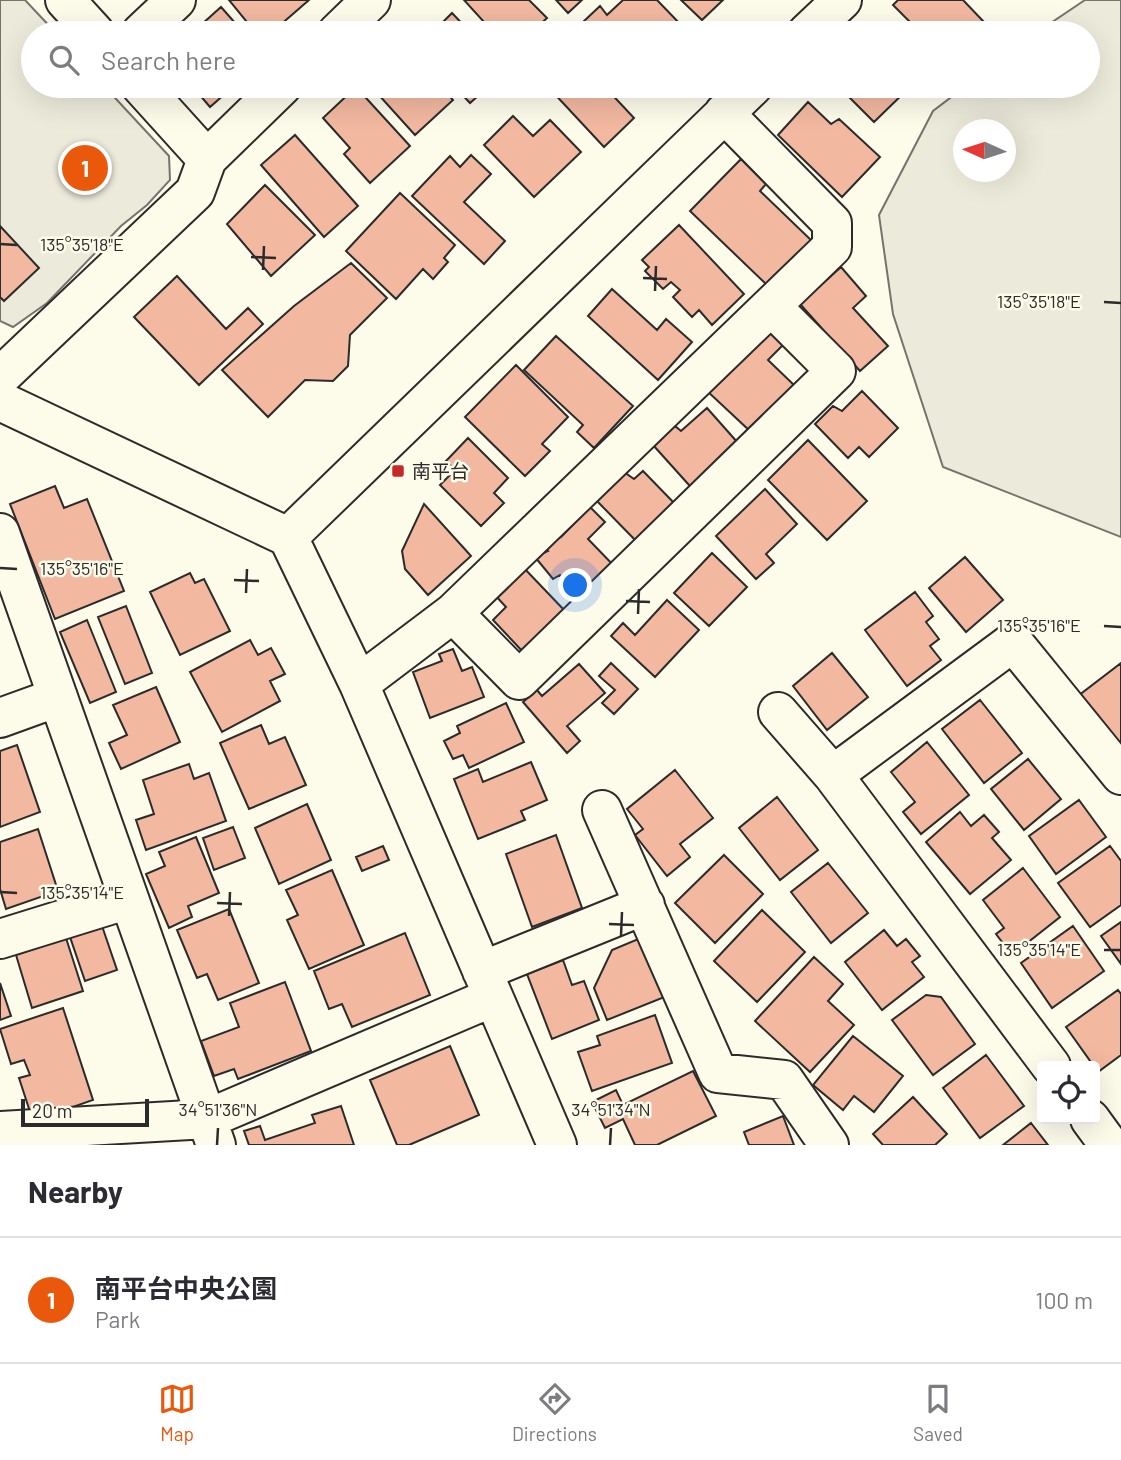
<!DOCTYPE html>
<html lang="en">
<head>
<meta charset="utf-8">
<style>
	body { margin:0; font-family:Barlow,"Noto Sans JP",sans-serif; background:#f2f2f3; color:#2b2b33 }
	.controls { position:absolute; right:21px; bottom:21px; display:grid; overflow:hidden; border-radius:7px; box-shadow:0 7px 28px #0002 }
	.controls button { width:63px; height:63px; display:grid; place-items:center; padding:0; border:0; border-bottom:2px solid #e1e1e2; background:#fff; color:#2b2b33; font:35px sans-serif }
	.compass { position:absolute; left:953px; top:119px; width:63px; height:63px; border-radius:50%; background:#fff; box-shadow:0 7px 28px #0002; rotate:273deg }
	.scale { position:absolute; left:21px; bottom:18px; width:128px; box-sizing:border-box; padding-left:7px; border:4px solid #2b2b2b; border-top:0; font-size:19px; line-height:24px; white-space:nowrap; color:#2b2b2b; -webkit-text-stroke:5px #fdfbea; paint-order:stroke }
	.you { position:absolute; left:576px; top:586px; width:24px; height:24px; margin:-18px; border:5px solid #fff; border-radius:50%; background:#1a73e8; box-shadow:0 0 0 10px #1a73e833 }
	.badge { display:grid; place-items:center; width:46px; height:46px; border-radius:50%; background:#ea580c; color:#fff; font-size:23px; font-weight:700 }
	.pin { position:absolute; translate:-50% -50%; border:4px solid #fff; box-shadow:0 2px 7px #0006 }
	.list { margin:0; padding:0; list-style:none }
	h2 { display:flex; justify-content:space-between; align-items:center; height:91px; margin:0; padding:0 28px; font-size:30px }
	h2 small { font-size:23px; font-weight:400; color:#7c7c81 }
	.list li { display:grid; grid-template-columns:46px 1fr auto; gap:21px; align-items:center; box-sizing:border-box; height:126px; padding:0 28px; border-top:2px solid #e1e1e2 }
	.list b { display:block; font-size:26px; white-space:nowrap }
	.list p { margin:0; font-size:23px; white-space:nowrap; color:#7c7c81 }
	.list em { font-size:23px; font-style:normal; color:#7c7c81 }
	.icon { flex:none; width:38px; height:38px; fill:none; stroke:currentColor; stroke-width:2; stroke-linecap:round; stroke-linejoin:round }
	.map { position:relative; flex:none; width:1121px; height:1145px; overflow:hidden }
	.search { position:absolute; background:#fff; box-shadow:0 7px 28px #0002; left:21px; right:21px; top:21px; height:77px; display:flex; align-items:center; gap:18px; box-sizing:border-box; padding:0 24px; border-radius:38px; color:#7c7c81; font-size:26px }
	.sheet { height:217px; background:#fff }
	nav { display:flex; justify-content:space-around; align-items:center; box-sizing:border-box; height:98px; border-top:2px solid #e1e1e2; background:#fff; font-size:19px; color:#7c7c81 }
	nav a { display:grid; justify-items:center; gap:4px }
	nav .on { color:#ea580c }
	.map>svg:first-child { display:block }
</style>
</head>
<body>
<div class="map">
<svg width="1121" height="1145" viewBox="0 0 1121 1145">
	<rect width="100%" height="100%" fill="#fdfbea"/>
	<path fill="#ecebdb" stroke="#74746e" stroke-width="2" fill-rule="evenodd" d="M0,0H25L56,33H33V86H104L169,156L170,180L147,205L121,226L47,303L13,327L0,321Z
		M1085,0H1121V537L943,467L893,314L879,215L933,111L966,86H1088V33H1036ZM964,130H1006V172H964Z"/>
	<path fill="#f2b8a0" stroke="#2b2b2b" stroke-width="2" d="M229,0H309L271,33H249L242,26L247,22Z
		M464,0H529L547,18L531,33H494Z
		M556,0H582L568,13Z
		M623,0H657L684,28L679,33H594L583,22L600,6L607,15Z
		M681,0H723L702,20Z
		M898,0H963L984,22L973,33H904L912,24L893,5Z
		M221,7L244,33H192Z
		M452,13L471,33H432Z
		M175,86H234L210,107L193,87L183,96Z
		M383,86H440L453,100L415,135L377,93Z
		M454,86H489L470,103Z
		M551,86H604L634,118L604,147L549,88Z
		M838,86H911L874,122Z
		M356,87L410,146L370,183L344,154L350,148L323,118Z
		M808,102L831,124L839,119L880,157L842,197L778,135Z
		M513,116L533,136L550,120L581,152L534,197L484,145Z
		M295,135L358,206L324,237L261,165Z
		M471,155L491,174L464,202L505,241L484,264L412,196L450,156L460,167Z
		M741,159L766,184L760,191L812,241L768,286L690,211Z
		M265,185L315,235L271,276L227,224Z
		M400,193L455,245L444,258L448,262L433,279L423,269L396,299L346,251Z
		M679,225L744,294L712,325L699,310L692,317L673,297L680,290L671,282L663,289L645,271L649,267L642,260Z
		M0,226L39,268L4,301L0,297Z
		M351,263L387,298L350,335L348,366L333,381L305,380L268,417L222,370L294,306Z
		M841,267L866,296L853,308L888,346L860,371L800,304Z
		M177,276L226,329L248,308L263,324L199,385L134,317Z
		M612,289L657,330L666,319L692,342L658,380L588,316Z
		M771,321L789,339L768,360L795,386L751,432L706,390Z
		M556,336L633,406L594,448L577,432L583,425L524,370Z
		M516,365L568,417L542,444L550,451L525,476L465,417Z
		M862,391L898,428L869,457L859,447L848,458L815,424L833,406L842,411Z
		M707,408L746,452L698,495L653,445L675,426L681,431Z
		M468,438L508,478L494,493L504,503L481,526L440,485L455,470L446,461Z
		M808,440L867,501L827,540L768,480Z
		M643,471L677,506L639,544L596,500L624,472L634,479Z
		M55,486L64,508L87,499L124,591L55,619L10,504Z
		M765,489L797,524L766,554L774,563L756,579L716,536Z
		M424,504L471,556L428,595L405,569L402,551Z
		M590,507L605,522L588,539L618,570L586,602L560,575L553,579L535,557L548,551L542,545L557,532L561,537Z
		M712,553L747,587L709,626L674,593Z
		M965,557L1003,600L966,632L929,588Z
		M522,566L567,613L525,654L493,620L506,607L494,594Z
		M190,573L195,583L204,579L230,631L180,655L150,592Z
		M915,592L933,616L926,622L939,639L930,646L941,660L907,686L865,630Z
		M667,600L699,630L655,677L611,636L623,623L635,635Z
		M126,606L152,673L125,684L98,617Z
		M87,620L116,692L90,703L60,632Z
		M250,640L258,655L271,648L285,674L270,681L280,701L222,732L190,672Z
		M453,649L462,671L472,667L484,697L430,718L413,672L442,661L439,654Z
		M832,653L868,697L827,730L793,686Z
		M611,663L638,689L614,714L602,703L615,690L599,676Z
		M1121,663V751L1078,696Z
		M579,664L605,693L567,726L580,741L567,753L523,702L537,690L542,696Z
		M156,687L180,742L121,769L109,743L127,735L113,705Z
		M980,700L1022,753L984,783L942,729Z
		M506,703L524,742L469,768L463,755L453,759L444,741L460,733L457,726Z
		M261,725L269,744L285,737L306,785L249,809L220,743Z
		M927,742L969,795L921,834L903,812L915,802L891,772Z
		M17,745L40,812L0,827V751Z
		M1028,759L1061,799L1024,830L991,789Z
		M531,762L547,800L521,811L525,820L478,839L454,779L478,769L483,782Z
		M189,764L194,779L209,773L226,821L146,850L136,820L154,814L143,780Z
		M675,770L713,818L680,844L690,857L667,876L635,835L643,829L627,809Z
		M777,797L818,850L780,880L739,828Z
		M1079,800L1106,837L1056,874L1029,836Z
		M307,804L331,860L279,884L255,828Z
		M960,812L971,826L984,815L999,832L992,838L1011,860L970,894L926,842Z
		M233,827L245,858L214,870L203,838Z
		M38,829L58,891L6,909L0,889V842Z
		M556,835L582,908L532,927L506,854Z
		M196,837L219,893L188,906L192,917L169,928L146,874L165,866L159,852Z
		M383,846L389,860L362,871L356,857Z
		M1110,846L1121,861V905L1090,927L1058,883Z
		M724,855L763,894L715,943L675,903Z
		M828,863L868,913L831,943L791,892Z
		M1023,868L1060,917L1012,955L996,934L1004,928L983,900Z
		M332,870L364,945L309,969L287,920L298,915L286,890Z
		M229,909L259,983L218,1000L207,974L197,978L177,930Z
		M762,910L805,952L757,1002L714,961Z
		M1121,922V964L1101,936Z
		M101,923L117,970L85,981L69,934Z
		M1073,926L1104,971L1052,1008L1021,963Z
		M884,930L897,946L906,939L920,956L912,962L924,977L882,1010L845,962Z
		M405,933L430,995L352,1027L342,1004L329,1009L314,971Z
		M643,937L667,996L607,1020L594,988L612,950Z
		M66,938L83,991L32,1008L16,955Z
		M814,957L843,984L828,1001L854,1025L810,1072L755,1021Z
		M563,960L572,985L584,981L599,1020L552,1039L527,974Z
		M285,982L311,1051L238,1079L234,1069L214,1076L201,1041L239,1027L230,1003Z
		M0,983L11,1016L0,1020Z
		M1118,990L1121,994V1055L1098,1072L1066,1027Z
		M926,995L941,997L975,1044L933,1075L892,1020Z
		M63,1008L93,1100L33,1121L19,1078L30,1075L24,1060L11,1064L0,1029Z
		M655,1015L672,1063L592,1091L578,1052L600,1045L597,1036Z
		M853,1036L903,1076L874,1112L854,1096L843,1110L813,1085Z
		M450,1046L479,1115L409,1145H397L370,1080Z
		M986,1055L1024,1106L980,1138L943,1088Z
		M693,1071L716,1116L657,1145H635L623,1119L605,1128L592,1102L616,1090L623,1105Z
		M913,1097L947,1134L935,1145H883L873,1134Z
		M341,1106L354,1145H249L244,1131L260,1126L265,1140L315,1123L312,1115Z
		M783,1116L794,1145H749L744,1132Z
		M1031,1123L1048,1145H1003Z"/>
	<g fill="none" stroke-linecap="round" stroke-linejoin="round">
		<g stroke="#2b2b2b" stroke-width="42">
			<path id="minor" d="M65,0L95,33
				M141,33L176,0
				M337,33L371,0
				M807,33L842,0
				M141,86L207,159
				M0,377L195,192L207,159L282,86
				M0,401L288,537L359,684L557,1145
				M0,533L216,1145
				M288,537L753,86
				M453,613L519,680L836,371L772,307
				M359,684L453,613L832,247V223L724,113
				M778,712L833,775
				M0,718L58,697
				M602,810L718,1073L784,1080L829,1145
				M0,939L129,899
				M482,971L645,905
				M1051,1066L833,775L1013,642L1121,775
				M1090,1119L1109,1145
				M0,1131L207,1119L493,997"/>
		</g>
		<use href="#minor" stroke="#fdfbea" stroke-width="38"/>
	</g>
	<path fill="none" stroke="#2b2b2b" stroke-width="2.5" d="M0,244L17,245M251,257L276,258M263,270L264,246M643,278L667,279M655,291L656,266M1104,302L1121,303M0,568L17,569M234,580L259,581M246,593L247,569M626,601L650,602M638,614L639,589M1104,626L1121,627M0,892L17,893M217,903L242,904M229,916L230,892M609,924L634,925M621,936L622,912M1104,950H1121M217,1145L218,1128M610,1145L611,1128"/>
	<rect fill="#c62828" stroke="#fdfbea" stroke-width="2.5" x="391" y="464" width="14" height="14" rx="3.5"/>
	<g text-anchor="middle" stroke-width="5" stroke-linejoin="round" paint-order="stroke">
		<g font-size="19" fill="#2b2b2b" stroke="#fdfbea" text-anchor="start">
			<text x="412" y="478">南平台</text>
		</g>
	</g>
	<g font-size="18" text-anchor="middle" fill="#2b2b2b" stroke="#fdfbea" stroke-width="5" stroke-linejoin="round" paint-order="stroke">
		<text x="82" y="251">135°35'18"E</text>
		<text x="1039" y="308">135°35'18"E</text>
		<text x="82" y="575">135°35'16"E</text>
		<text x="1039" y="632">135°35'16"E</text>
		<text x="82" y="899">135°35'14"E</text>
		<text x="1039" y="956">135°35'14"E</text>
		<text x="218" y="1116">34°51'36"N</text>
		<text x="611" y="1116">34°51'34"N</text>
	</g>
</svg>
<div class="controls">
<button><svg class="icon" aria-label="locate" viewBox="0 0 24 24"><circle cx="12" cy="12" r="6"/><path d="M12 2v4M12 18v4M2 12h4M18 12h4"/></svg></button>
</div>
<svg class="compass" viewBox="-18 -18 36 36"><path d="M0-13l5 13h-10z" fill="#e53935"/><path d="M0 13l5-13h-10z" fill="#7c7c81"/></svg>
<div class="scale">20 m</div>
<div class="you"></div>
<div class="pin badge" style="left:85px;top:168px">1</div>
<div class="search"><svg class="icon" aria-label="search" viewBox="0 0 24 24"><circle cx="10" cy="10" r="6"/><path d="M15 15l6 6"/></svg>Search here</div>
</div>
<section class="sheet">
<h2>Nearby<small></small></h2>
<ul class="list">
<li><span class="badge">1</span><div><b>南平台中央公園</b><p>Park</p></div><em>100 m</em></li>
</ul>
</section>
<nav>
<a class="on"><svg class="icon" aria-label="map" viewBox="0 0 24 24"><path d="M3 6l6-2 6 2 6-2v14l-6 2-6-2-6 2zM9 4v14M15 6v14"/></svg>Map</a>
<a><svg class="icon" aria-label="directions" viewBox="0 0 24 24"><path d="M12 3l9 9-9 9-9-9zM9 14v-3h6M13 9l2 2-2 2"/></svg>Directions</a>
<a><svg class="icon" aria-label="saved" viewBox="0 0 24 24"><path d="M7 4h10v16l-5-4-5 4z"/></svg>Saved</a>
</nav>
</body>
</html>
